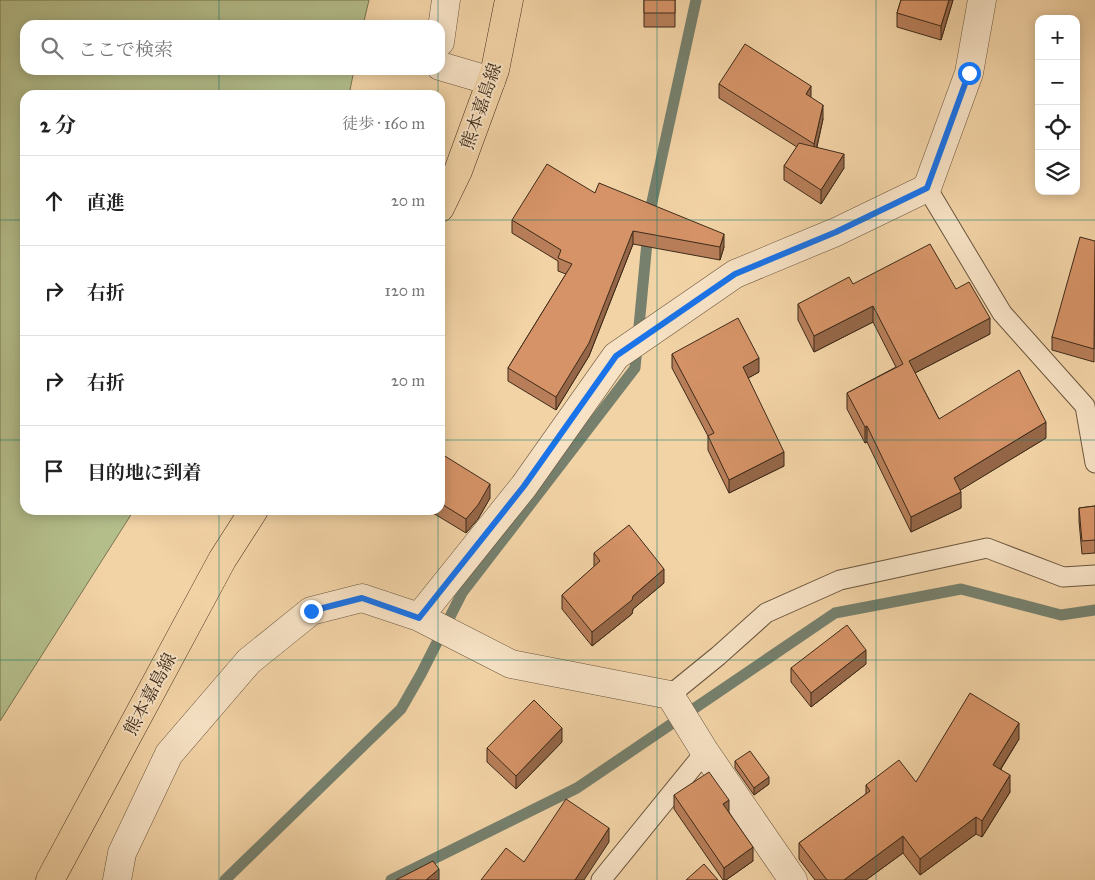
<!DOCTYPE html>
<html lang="ja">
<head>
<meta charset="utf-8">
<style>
	body { margin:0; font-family:"IM FELL Great Primer","Noto Serif JP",serif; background:#f2f2f2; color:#222 }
	.controls { position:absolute; right:15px; top:15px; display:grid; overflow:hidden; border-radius:10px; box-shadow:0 2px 12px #0003 }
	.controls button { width:45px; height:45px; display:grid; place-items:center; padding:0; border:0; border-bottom:1px solid #e0e0e0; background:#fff; color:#222; font:25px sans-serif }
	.stop { position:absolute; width:15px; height:15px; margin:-11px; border:4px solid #1a73e8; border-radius:50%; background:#fff }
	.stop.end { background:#1a73e8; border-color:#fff; box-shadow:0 1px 5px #0008 }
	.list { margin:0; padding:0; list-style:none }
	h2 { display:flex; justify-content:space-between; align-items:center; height:65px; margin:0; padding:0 20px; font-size:21px }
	h2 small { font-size:16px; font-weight:400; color:#767676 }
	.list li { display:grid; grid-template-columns:32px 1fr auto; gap:15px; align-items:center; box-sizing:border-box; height:90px; padding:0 20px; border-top:1px solid #e0e0e0 }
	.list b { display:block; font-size:19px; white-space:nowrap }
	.list em { font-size:16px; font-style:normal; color:#767676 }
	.icon { flex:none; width:28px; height:28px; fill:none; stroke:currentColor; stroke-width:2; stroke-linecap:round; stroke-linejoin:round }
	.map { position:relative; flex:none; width:1095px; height:880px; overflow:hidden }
	.search { position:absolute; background:#fff; box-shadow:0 2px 12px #0003; left:20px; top:20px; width:425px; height:55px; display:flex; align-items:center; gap:12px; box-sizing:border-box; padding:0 18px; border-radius:15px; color:#767676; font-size:19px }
	.panel { position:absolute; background:#fff; box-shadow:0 2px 12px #0003; left:20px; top:90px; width:425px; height:425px; border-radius:15px }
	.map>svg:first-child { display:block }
</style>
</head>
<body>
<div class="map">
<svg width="1095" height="880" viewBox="0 0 1095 880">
	<rect width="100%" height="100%" fill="#f2d3a6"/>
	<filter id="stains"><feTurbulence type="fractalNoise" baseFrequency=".004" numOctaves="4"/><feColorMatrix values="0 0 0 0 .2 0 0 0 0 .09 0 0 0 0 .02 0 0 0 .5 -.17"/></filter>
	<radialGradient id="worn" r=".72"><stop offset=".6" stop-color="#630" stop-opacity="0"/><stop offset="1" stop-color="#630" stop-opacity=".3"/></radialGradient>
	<path fill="#b4be8b" stroke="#797452" d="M0,0H369L363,25H25V70H354L349,95H25V510H134L0,721Z"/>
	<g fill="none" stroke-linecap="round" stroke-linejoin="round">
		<path stroke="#76806d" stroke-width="11" d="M225,880L401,709L421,674L462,593L635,368L650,211L696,0
			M391,880L577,788L835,613L961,589L1061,615L1095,610"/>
		<g stroke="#6b553d" stroke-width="21">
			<path id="service" d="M927,188L1002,313L1085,406L1095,463
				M670,695L718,656L766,613L840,580L987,548L1063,577L1095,575
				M601,880L705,752"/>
		</g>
		<g stroke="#6b553d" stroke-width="29">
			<path id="minor" d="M440,42L446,0
				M440,66L491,81
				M419,617L524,486L616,356L735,274L836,232L927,188L969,73L982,0
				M117,880L122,853L169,754L249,661L311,611L362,598L419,617L511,664L670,695L705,752L793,880"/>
		</g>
		<g stroke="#3e2b1a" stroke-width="29">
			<path id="primary" d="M440,208L458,171L495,70L509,0
				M50,880L222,560L254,510"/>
		</g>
		<use href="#service" stroke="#f7e2c5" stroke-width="19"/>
		<use href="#minor" stroke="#f7e2c5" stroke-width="28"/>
		<use href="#primary" stroke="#f2d3a6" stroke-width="28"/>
	</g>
	<path fill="#b77e59" stroke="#3e2b1a" d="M644,0H675V27H644Z
		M901,0H953L941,40L897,27V13Z
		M719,84L811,97L823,119L817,147L844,168L821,204L784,180V166L797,147L719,98Z
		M595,193L724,247L720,260L633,244L589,356L556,410L508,381V368L566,274L558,271V261L512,233V220Z
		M1095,241L1094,362L1052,350V337Z
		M853,284L956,289L990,334L915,373L939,419L1046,438L960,490L961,508L911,532L867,442L865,443L847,409V393L896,367L873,322L814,352L798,320V304Z
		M672,354L759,372L748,378L784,466L729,493L708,450V436L672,368Z
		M440,453L490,498L478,519L466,533L428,510H440Z
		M1095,506V553L1082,554L1079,521V508Z
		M594,553L664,583L633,609L632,614L592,646L562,609V595L594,567Z
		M866,664L811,707L791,682V668Z
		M1019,739L1001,769L1010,792L982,837L976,834L920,875L903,853L866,880H815L799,859V843L866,794V785L916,782Z
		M562,742L516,789L487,762V748Z
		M735,761L769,784L754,795L735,768Z
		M674,795L729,812L753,861L726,880H723L674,809Z"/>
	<path fill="#956748" stroke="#3e2b1a" d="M949,0H953L941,40V26Z
		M811,86V100L806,94Z
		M823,105V119L814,158V144Z
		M844,154V168L821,204V190Z
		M633,231V244L589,356L556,410V397Z
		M724,234V247L720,260V247Z
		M873,306V322L814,352V336Z
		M990,318V334L909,376V361Z
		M759,358V372L743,381V367Z
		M1046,422V438L954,494V478Z
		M867,426V442L865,443V427Z
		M784,452V466L729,493V480Z
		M490,484V498L478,519L466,533V519Z
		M961,492V508L911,532V517Z
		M664,569V583L633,609L632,614L592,646V632Z
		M866,650V664L811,707V693Z
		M1019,723V739L993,781V765Z
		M562,728V742L516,789V776Z
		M1010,775V792L982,837V821Z
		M769,777V784L754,795V788Z
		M729,800V814L723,804Z
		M976,817V834L920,875V859Z
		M609,828V842L584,880H575Z
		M903,836V853L866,880H844Z
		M753,847V861L726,880H724V868Z
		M439,869V880H426Z"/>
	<path fill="#d59367" stroke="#3e2b1a" d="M644,0H675V13H644Z
		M901,0H949L941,26L897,13Z
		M745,44L811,86L806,94L823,105L814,144L719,84Z
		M799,143L844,154L821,190L784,166Z
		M547,164L595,193L599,183L724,234L720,247L633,231L589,343L556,397L508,368L572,264L558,258L561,250L512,220Z
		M1080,237L1095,241L1094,349L1052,337Z
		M930,244L956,289L969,282L990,318L909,361L939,419L1019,370L1046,422L954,478L961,492L911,517L867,426L865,427L847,393L903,364L873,306L814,336L798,304L849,277L853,284Z
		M738,318L759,358L743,367L784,452L729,480L708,436L714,433L672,354Z
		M440,453L490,484L478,505L466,519L440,503Z
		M1095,506V540L1082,541L1079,508Z
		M629,525L664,569L633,596L632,600L592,632L562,595L600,561L594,553Z
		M847,625L866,650L811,693L791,668Z
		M970,693L1019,723L993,765L1010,775L982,821L976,817L920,859L903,836L844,880H827L799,843L870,791L866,785L899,760L916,782Z
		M534,700L562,728L516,776L487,748Z
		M750,751L769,777L754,788L735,761Z
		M709,772L729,800L723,804L753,847L724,868L674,795Z
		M566,799L609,828L575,880H481L506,848L524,862Z
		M433,861L439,869L426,880H396Z
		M704,864L718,880H686Z"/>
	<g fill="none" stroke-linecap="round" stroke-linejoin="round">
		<path stroke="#1a73e8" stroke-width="6" d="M311,611L362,598L419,618L524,486L616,356L735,274L836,232L927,188L969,73"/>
	</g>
	<path fill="none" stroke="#0f766e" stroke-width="1" stroke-opacity="0.55" d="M219,0V25M438,0V25M657,0V880M876,0V880M219,70V95M438,70V95M0,220H25M440,220H1095M0,440H25M440,440H1095M219,510V880M438,510V880M0,660H1095"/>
	<g text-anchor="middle" stroke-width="4" stroke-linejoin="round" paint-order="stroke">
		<g font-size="18" fill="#3e2b1a" stroke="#f7e2c5">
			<text transform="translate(481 106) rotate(-71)" y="6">熊本嘉島線</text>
			<text transform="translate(150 694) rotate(-62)" y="6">熊本嘉島線</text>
		</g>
	</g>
	<rect width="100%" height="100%" filter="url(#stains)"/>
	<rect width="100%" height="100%" fill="url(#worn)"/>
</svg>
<div class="controls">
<button>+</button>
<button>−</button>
<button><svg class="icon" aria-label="locate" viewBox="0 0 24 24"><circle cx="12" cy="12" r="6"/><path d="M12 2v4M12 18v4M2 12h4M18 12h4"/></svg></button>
<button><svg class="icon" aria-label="layers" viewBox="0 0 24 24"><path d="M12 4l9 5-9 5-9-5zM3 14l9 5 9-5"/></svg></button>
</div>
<div class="stop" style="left:969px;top:73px"></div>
<div class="stop end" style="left:311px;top:611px"></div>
<div class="search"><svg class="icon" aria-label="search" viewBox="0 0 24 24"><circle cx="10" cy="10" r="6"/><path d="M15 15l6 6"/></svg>ここで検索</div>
<section class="panel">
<h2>2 分<small>徒歩 · 160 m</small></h2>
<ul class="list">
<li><svg class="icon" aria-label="ahead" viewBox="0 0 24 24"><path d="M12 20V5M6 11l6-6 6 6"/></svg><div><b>直進</b></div><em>20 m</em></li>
<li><svg class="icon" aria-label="right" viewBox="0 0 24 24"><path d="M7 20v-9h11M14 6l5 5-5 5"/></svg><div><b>右折</b></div><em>120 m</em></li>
<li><svg class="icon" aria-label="right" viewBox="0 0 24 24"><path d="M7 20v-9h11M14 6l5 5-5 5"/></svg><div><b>右折</b></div><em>20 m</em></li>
<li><svg class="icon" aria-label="arrive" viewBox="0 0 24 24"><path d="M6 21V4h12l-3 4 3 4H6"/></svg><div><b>目的地に到着</b></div></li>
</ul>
</section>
</div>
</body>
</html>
